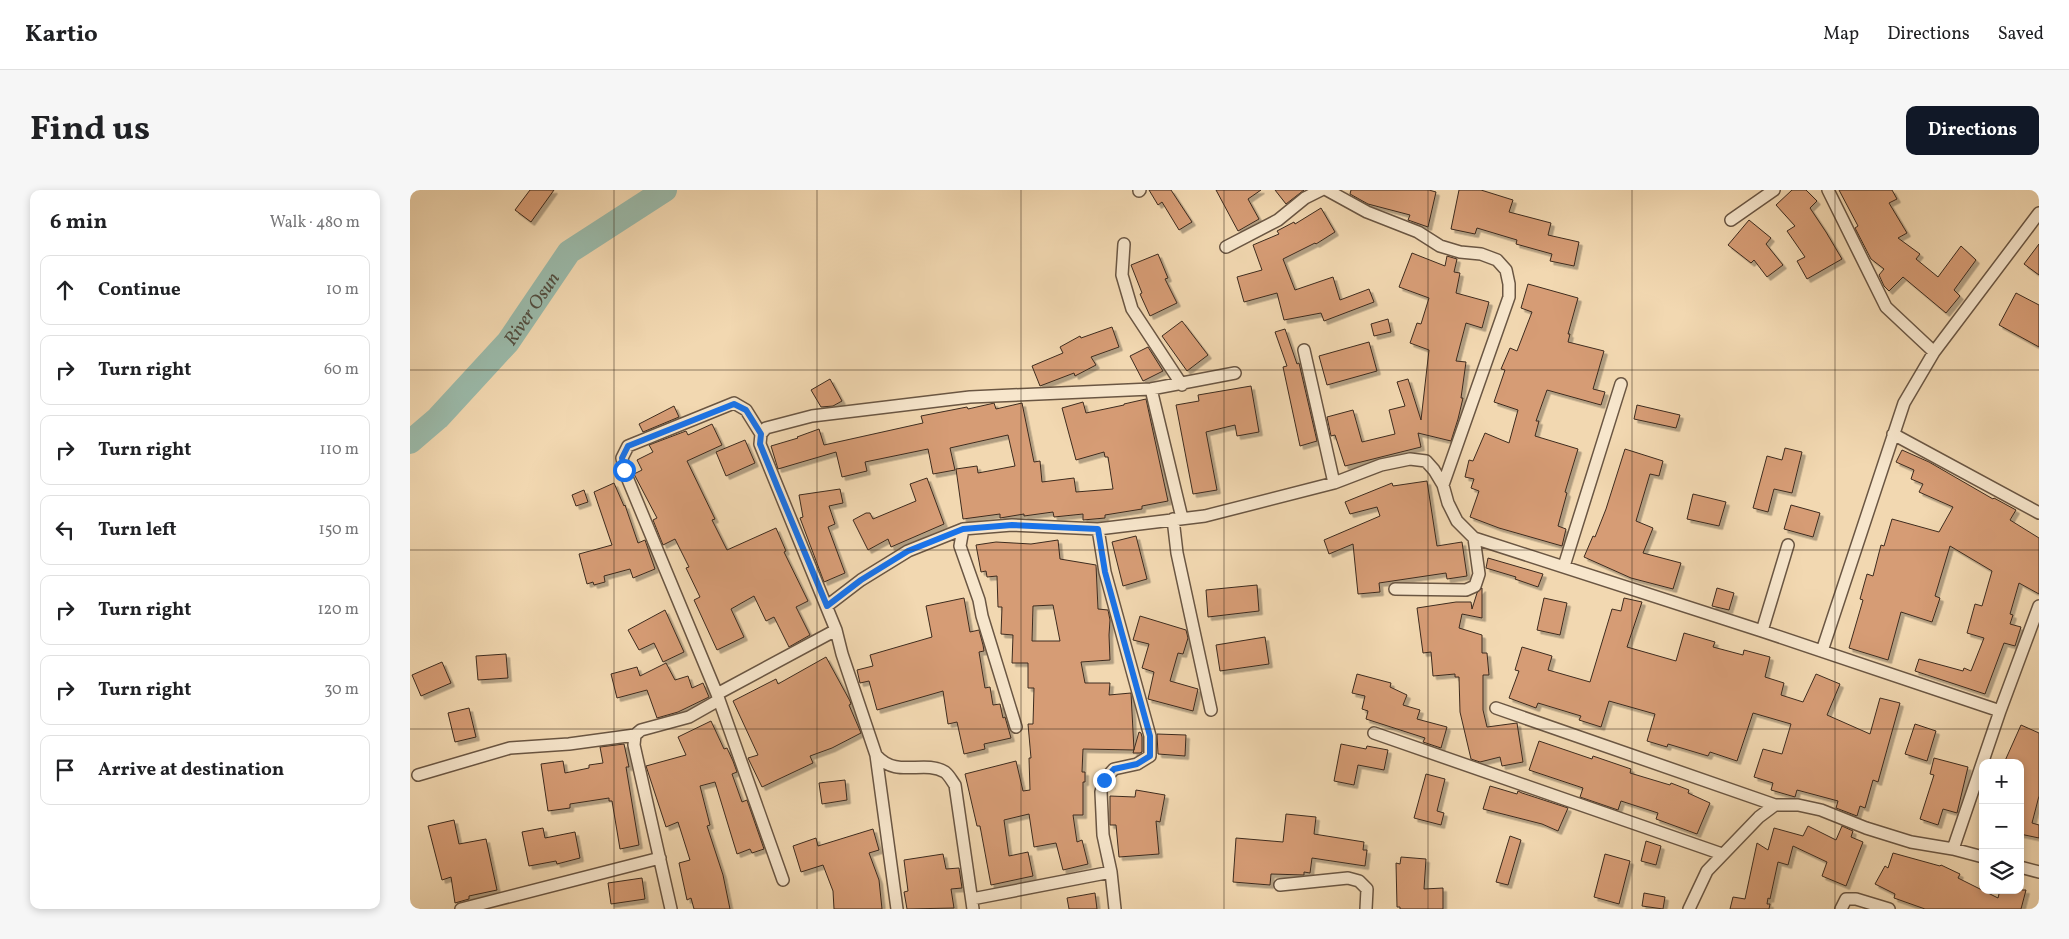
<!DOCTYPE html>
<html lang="en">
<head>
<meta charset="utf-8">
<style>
	body { margin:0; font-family:Vollkorn,serif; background:#f6f6f6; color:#202124 }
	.controls { position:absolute; right:15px; bottom:15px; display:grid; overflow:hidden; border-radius:10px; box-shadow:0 2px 8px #0003 }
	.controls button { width:45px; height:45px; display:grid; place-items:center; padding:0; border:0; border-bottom:1px solid #e0e0e0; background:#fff; color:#202124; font:25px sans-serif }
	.stop { position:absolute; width:15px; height:15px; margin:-11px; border:4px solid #1a73e8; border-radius:50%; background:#fff }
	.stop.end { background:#1a73e8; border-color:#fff; box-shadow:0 1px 5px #0008 }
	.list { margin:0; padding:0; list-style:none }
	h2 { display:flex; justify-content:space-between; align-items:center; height:65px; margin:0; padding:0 20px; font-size:21px }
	h2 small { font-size:16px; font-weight:400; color:#757577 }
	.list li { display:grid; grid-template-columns:32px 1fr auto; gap:15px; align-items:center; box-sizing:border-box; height:70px; margin:0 10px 10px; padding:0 10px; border:1px solid #e0e0e0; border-radius:10px }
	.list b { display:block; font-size:19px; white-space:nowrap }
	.list em { font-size:16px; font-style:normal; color:#757577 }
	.icon { flex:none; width:28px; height:28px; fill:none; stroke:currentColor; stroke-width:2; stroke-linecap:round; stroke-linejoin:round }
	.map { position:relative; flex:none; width:1629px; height:719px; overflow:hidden; border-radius:10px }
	header { display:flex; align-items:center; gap:30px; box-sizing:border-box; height:70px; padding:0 25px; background:#fff; border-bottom:1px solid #e0e0e0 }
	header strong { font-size:24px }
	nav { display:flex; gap:28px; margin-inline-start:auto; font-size:18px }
	.intro { display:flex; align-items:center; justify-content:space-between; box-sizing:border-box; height:120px; padding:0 30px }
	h1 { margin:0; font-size:35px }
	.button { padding:12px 22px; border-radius:10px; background:#111827; color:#fff; font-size:18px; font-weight:700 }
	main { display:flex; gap:30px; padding:0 30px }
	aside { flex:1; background:#fff; border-radius:10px; box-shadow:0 2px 8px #0003 }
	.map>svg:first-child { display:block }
</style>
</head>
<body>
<header>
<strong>Kartio</strong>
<nav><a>Map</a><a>Directions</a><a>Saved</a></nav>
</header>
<div class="intro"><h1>Find us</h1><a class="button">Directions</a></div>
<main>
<aside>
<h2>6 min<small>Walk · 480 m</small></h2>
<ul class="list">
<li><svg class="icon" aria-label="ahead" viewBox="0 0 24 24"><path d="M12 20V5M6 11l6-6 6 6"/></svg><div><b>Continue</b></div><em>10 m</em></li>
<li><svg class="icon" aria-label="right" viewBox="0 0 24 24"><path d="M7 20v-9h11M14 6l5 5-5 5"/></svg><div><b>Turn right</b></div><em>60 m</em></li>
<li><svg class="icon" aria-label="right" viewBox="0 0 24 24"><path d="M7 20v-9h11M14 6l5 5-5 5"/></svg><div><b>Turn right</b></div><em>110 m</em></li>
<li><svg class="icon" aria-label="left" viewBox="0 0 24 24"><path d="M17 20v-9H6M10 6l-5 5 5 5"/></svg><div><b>Turn left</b></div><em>150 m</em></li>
<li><svg class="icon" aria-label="right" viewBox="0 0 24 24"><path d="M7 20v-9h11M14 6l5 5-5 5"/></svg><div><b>Turn right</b></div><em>120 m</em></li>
<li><svg class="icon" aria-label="right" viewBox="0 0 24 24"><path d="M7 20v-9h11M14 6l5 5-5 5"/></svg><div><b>Turn right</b></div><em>30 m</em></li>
<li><svg class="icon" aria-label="arrive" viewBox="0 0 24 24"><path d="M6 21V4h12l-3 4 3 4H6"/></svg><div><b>Arrive at destination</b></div></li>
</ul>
</aside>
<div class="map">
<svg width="1629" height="719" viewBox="0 0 1629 719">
	<defs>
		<filter id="shadow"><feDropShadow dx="3.5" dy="3.5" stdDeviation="0" flood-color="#0004"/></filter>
	</defs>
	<rect width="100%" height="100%" fill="#f2d8b1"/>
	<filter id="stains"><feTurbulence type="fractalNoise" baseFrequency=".004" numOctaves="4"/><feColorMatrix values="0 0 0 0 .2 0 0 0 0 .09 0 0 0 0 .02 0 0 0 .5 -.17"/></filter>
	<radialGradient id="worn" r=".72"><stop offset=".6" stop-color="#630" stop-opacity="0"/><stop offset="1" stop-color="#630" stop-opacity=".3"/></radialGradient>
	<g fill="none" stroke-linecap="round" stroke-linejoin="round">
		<path stroke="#9bbaaa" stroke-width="24" id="s1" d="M0,252L28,228L98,152L159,62L255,0"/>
	</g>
	<path fill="#d69c74" stroke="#3d2b1e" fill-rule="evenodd" filter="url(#shadow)" d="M120,0H144L121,32L105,20Z
		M739,0H761L782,32L769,40L752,12L748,15Z
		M806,0H851L838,9L849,29L828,41Z
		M865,0H894L876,14Z
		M941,0H1019L1026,2L1018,37L998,30L1000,25L958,14L940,4Z
		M1049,0H1071L1103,10L1099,22L1141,33L1138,45L1169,52L1164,76L1140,71L1142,64L1106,54L1107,50L1067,38L1065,44L1041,39Z
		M1382,0H1396L1407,11L1400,18L1416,42L1432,69L1397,89L1387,71L1395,67L1377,41L1385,36L1366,15Z
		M1429,0H1482L1487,9L1479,13L1497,43L1488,48L1510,64L1506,69L1528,87L1551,56L1566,70L1544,100L1550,106L1536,123L1493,87L1479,101L1474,96L1469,85L1474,79L1461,69L1445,38L1448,36Z
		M911,18L925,42L906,54L905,53L873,69L885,100L923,87L930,110L959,99L964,112L914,131L911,123L874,130L867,103L834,112L827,87L852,80L843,55L869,44L867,41L884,32L885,34Z
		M1339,30L1361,48L1356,54L1373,75L1357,87L1344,70L1341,73L1318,55Z
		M1629,54V85L1614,74Z
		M1002,63L1035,76L1037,66L1047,69L1044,82L1050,83L1046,103L1079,112L1072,138L1056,133L1046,171L1056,172L1051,208H1053L1048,229L1041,251L1008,243L1011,257L935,276L925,245L921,246L917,227L943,220L952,252L985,244L979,220L995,216L987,192L998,189L1011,230L1019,160L1000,153L1007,133L1011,134L1019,108L989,97Z
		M748,64L758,88L755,89L767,113L740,126L730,104L732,103L721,75Z
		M1118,94L1168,108L1158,144H1160L1158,152L1194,161L1183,199L1195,202L1191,215L1137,200L1126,231H1129L1125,246L1168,259L1155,302L1157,303L1148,336L1156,339L1152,356L1089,338L1060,327L1069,301L1061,298L1064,289L1055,287L1059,270L1063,271L1075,243L1099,253L1108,220L1084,212L1095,180L1091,179L1100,158L1107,161L1122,122L1111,118Z
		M1606,103L1629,115V157L1589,135Z
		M978,129L981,142L964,146L961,134Z
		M772,131L798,165L777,181L752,146Z
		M702,137L709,157L681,167L686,175L665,186L664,183L630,196L622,176L653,163L650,157L670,146L671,148Z
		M875,139L887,174L889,173L907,251L890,256L873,177L877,176L865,142Z
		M959,152L967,181L917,195L909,166Z
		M738,157L753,181L733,191L720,166Z
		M420,189L432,211L423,216L411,217L401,200Z
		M841,196L849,242L827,246L825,235L796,242L807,300L783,304L766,215L789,211L788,205Z
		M736,209L758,311L732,316V319L695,325V328L673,330V324L644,327L643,322L614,326V324L590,328V324L553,329L546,279L567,276L568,283L605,276L598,245L540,258L545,280L523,284L518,259L455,272L457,281L432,287L426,262L368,279L361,256L388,248L387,247L409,239L414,255L513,233L511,226L557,217L558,219L580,214L584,213L586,219L612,213L624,272L630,271L632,292L664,288L666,302L703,299L698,267H695L694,262L666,270L652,218L673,212L676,223L714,215V214Z
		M1227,215L1270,225L1266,238L1224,229Z
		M264,216L269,227L233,242L229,234Z
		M302,234L312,255L277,271L305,329L302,330L317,360L366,338L376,361L374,362L398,411L386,417L400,445L379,457L364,427L356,431L344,406L321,419L334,447L307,460L284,410L290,407L276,378L279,377L265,349L253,355L243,330L247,328L224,284L232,280L227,270L243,262L239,255L276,241L278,245Z
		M335,250L345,273L316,286L306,262Z
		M1375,258L1392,262L1382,303L1364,299L1358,322L1343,318L1357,266L1372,270Z
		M1215,259L1253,271L1249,286L1240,284L1226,331L1243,338L1233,363L1271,373L1263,399L1221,388L1174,367L1183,346L1185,347L1196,319Z
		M1492,260L1519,272L1583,309L1584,308L1606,320L1600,330L1629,348V404L1609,393L1600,424L1603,425L1600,434L1611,437L1605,456L1594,453L1575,504L1505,481L1509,469L1553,481L1554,478L1561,481L1574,448L1557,443L1565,414L1572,416L1582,381L1540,356L1525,406L1530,408L1522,432L1491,422L1478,470L1439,458L1453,410L1450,409L1457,384L1463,386L1471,355L1474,356L1482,329L1529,342L1543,317L1509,302L1513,294L1501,289L1504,280L1486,272Z
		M517,288L534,334L481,357L478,349L458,360L443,330L456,323H460L463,329L506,311L500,294Z
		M1017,291L1027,356L1052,352L1057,386L1037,389L1036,383L969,393L970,402L948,404L943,354L919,364L914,350L970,326L967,317L940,324L935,312L982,293L983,296Z
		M204,293L214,316L215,315L228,353L235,350L245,379L223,388L220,379L194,386L195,392L184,395L183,392L177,394L169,364L202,355L184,302Z
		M430,299L433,313L419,316L425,334L418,337L435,383L414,392L390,328L393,327L389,305Z
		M174,300L178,312L166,316L162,305Z
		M1283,304L1316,312L1309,336L1277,329Z
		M1381,315L1410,323L1403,347L1374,339Z
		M726,346L737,389L713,396L702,352Z
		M648,350L650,369L686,375L688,419L698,420L700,430L699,445L700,470L671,472L675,493H700L699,505L721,503L724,560L673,559L672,582H675V592H673V625H663L667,652L672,650L678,674L653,680L646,653L624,657L619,624L594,630L599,666L618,662L623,686L581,695L570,636H567L555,584L606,571L613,601L620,600L619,568H621L618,534H623L624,498H618V473H602L603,445L591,444L592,417H588L587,386L577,387L576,381L571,382L566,355L586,352L621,354ZM643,415L650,451H622L623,416Z
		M1078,368L1133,384L1128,397L1105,389L1106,387L1076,378Z
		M847,395L849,421L798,427L796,400Z
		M1072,398V428L1052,424L1049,438L1072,445V463H1077L1079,485H1073V520L1077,537L1107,533L1113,572L1092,576L1090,567L1070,572L1061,569L1050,522L1049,487H1045V484L1023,486L1021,462L1013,463L1007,418L1046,412H1061L1062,419L1067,403Z
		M1307,398L1324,403L1319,420L1302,416Z
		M554,408L560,442L569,440L573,455L574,461L569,462L575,498L580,497L583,515L590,514L593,528L595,527L601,548L574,554L575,559L554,564L547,532L538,534L533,501L467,520L459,491L450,493L447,480L463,476L460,465L522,447L516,416Z
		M1134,408L1157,413L1150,445L1127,440Z
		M1214,408L1232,412L1217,457L1266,471L1274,443L1305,452L1303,457L1333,465L1334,460L1360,467L1355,487L1374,493L1371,505L1393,512L1406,484L1430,494L1417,525L1460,544L1470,508L1490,513L1468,592L1463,590L1455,618L1450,616L1447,626L1426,618L1428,611L1387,600L1385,607L1361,600L1363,593L1344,587L1353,559L1372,564L1381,534L1343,523L1327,571L1300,562L1298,566L1258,554L1257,557L1237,551L1245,524L1199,511L1191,537L1169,530L1171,526L1128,513L1126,518L1099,508L1109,481L1105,480L1112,457L1142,466L1138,480L1180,492L1202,419L1211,421Z
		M255,420L274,462L253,472L244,453L229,460L218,440Z
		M730,426L776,440L778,448L773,464L768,463L760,491L788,499L783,521L738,509L744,482L732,478L739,454L723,450Z
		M855,447L859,474L810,481L806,455Z
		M96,464L98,488L68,490L66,466Z
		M416,467L440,511L441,514L439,515L451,543L422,558L400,566L403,573L352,597L338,568L348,565L323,511L366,489L368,494Z
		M32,472L41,493L11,506L2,485Z
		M256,473L265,490L278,486L282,498L293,493L299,507L268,522L247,528L237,500L207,508L201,484L227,477L230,486Z
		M947,484L981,493L980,497L997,505L993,515L1010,520L1007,529L1037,537L1031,558L1013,552L1015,548L956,529L958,521L952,519L955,506L942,503Z
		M59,518L66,547L45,552L38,523Z
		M301,531L314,559L317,558L323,571L327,582L322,584L332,612L337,610L354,659L342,663L340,659L327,664L305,592L290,596L300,635L297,636L313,685L320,719H284L281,708L277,710L269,673L280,670L268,632L256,637L236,576L276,565L268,547Z
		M1505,534L1526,541L1517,571L1495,564Z
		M1611,535L1629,543V606L1622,633L1629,635V648L1610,644V573H1594Z
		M729,542L731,543L732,547V562L730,563H723Z
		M747,544L776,545L775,566L748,564Z
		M1129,551L1182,569L1183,566L1221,579L1220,583L1260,595L1261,593L1279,600L1278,603L1300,613L1287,644L1246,629L1248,623L1211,611L1208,620L1170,607L1173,598L1119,580Z
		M214,554L219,577H216L229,655L210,659L202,611H199V608L160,614V618L138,621L131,574L153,571L155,583L179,578V575L193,573L190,557Z
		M931,554L956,559L957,556L978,560L974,580L948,575L944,595L924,591Z
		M1524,568L1558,577L1547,623L1533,619L1528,635L1510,629L1524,585L1520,584Z
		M1016,584L1035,589L1027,621L1034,623L1031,635L1004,628Z
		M435,590L437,610L412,614L409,593Z
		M1080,596L1107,604L1108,601L1112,603L1158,618L1148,641L1132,634L1073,619Z
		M726,600L755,605L750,632L746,631L749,664L709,667L706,635H700V606L725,607Z
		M876,624L906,627L904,644L954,652L953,660H957L955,676L902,668L900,683L894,682V685L861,684L860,695L823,692L826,648L873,652Z
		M44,630L49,654L76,649L87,700L59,706V709L45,713L41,687L32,690L18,636Z
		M1398,636L1426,650L1432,636L1443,641L1441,647L1453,652L1436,696L1412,686L1417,672L1383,656L1378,675L1368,672L1360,709L1358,708L1357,714H1360L1359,719H1320L1323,707L1335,709L1347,653L1358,660L1364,638L1393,646Z
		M133,638L135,648L165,642L170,668L147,674L146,671L119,676L112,642Z
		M463,639L469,660L459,663L469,690L472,719H424L423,701L413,675L391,682L383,656L406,648L408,656Z
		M1100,646L1111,650L1098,695L1086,692Z
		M1236,651L1251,656L1246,675L1231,671Z
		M1483,663L1530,676L1531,675L1550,684L1548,688L1588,708L1590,700H1616L1611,719H1515L1484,708L1485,704L1465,694L1475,676L1478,678Z
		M533,664L536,679L549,678L552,698L541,699L544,718L497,719L494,702L498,701L494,670Z
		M1195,664L1220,671L1209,714L1184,707Z
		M991,667L1016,669L1014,699L1033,698V719H990V717H987L986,673L990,674Z
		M232,688L235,709L201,714L198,693Z
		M685,703L687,719H659L657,708Z
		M1234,703L1255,707L1253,719L1232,716Z"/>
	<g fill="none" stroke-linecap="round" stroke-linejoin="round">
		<g stroke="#6a5643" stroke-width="14">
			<path id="street" d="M917,0L957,22L1008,42L1030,56L1050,62L1071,64L1087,70L1096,80L1099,94V107L1033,295
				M1418,0L1476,117L1524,162
				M729,1L730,0
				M1321,30L1364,0
				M714,54L712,85L722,119L772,195
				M816,57L868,30L895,8L911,0
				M894,160L924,293
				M741,199L772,328
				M351,244L336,220L324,213L218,256L212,268L214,280L307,504L373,690
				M1483,244L1629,323
				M763,329L767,363L801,520
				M553,339L550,356L569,410L572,426L606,537
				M688,339L695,382L740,546V566L727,574L704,579L694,590L691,602L693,645L701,682L705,719
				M1154,376L1211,194
				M985,399L1056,400L1065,396L1069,384L1064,348
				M417,416L451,390L498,361L553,339L602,335L688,339L795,326L924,293L971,275L1000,269L1016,271L1024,280L1033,295L1038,313L1047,331L1064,348L1352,441L1590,521
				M1352,441L1378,355
				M1412,461L1494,213L1524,162L1629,23
				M307,504L426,440
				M1086,518L1365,615H1388L1411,620L1456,638L1501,652L1543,659L1573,667
				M964,543L1312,664
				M466,565C487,589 513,569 535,582C539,585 542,591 545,595L563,719
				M8,585L100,558L159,554L225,545
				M1543,659L1590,521L1629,416
				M1610,677L1629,682
				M870,695L938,688L949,691L957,699L956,719
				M562,709L701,682
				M51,719L250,668
				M261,719L224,555L225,545L231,540L279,527L309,510
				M487,719L466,565L432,464L426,440L350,254L351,244L356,238L402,226L560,207L741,199L825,183
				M1279,719L1297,681L1349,627L1365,615
				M1431,719L1436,709H1446L1479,719"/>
		</g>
		<use href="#street" stroke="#f7e6cc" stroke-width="11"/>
	</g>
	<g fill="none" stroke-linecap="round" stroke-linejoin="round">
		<path stroke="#1a73e8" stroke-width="6" d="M214,280L212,268L218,256L324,214L336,220L351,244L350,254L367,296L417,416L451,390L498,361L553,339L602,335L688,339L695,382L740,546V566L727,574L704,579L694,590"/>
	</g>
	<path fill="none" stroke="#3d2b1e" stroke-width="1" stroke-opacity="0.55" d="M204,0V719M407,0V719M611,0V719M814,0V719M1018,0V719M1222,0V719M1425,0V719M0,180H1629M0,360H1629M0,539H1629"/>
	<g text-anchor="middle" stroke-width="4" stroke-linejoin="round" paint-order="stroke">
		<g font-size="19" font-style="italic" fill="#544f41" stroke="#f7e6cc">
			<text dy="7" stroke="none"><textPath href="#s1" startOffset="181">River Osun</textPath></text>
		</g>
	</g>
	<rect width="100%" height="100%" filter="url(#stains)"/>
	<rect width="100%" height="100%" fill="url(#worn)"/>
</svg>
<div class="controls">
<button>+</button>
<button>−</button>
<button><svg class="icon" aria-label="layers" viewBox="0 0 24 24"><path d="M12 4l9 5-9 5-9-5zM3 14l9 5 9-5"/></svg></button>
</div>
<div class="stop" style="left:214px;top:280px"></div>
<div class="stop end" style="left:694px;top:590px"></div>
</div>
</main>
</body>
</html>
